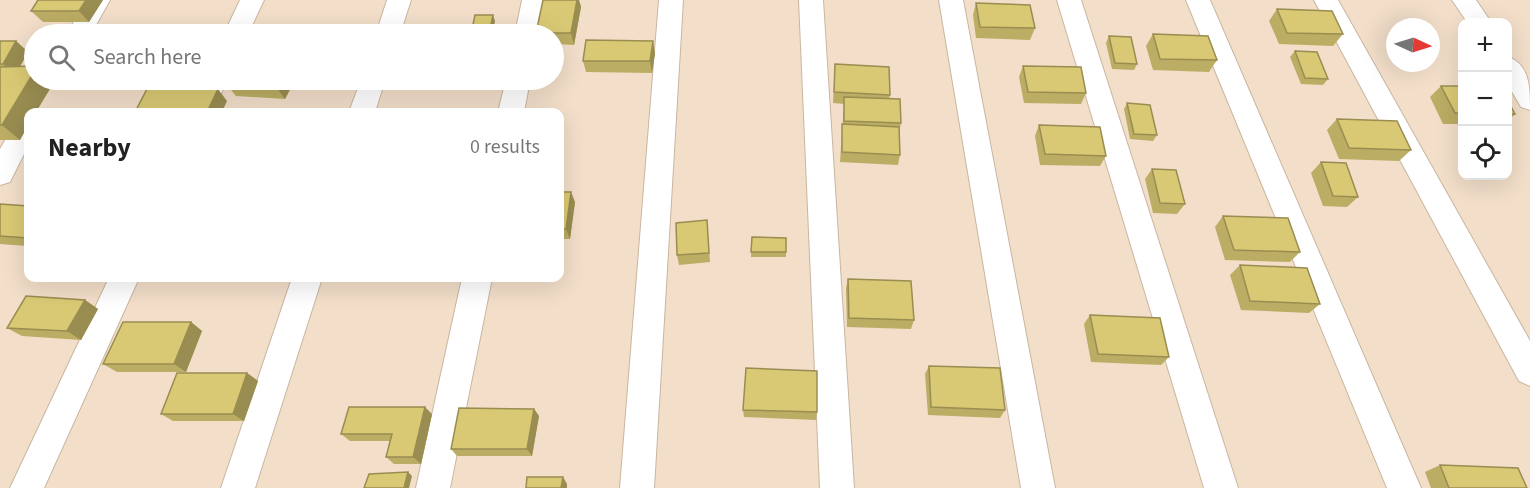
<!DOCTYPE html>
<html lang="en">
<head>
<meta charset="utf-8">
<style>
	body { margin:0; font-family:"Source Sans 3",sans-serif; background:#f6f6f6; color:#222 }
	.controls { position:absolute; right:18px; top:18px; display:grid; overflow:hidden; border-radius:12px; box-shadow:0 6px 24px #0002 }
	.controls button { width:54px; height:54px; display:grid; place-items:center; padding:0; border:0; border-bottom:2px solid #e0e0e0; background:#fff; color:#222; font:30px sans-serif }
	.compass { position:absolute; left:1386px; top:18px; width:54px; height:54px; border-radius:50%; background:#fff; box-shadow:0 6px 24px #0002; rotate:94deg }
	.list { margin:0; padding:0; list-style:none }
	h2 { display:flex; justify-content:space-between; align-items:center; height:78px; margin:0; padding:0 24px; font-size:26px }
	h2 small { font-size:20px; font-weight:400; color:#767676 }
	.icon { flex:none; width:33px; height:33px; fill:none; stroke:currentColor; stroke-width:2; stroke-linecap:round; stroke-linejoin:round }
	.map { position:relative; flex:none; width:1530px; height:488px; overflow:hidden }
	.search { position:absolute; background:#fff; box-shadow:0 6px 24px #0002; left:24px; top:24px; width:540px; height:66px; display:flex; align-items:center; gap:15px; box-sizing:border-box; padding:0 21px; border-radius:33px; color:#767676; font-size:22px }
	.panel { position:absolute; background:#fff; box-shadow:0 6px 24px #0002; left:24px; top:108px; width:540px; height:174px; border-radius:12px }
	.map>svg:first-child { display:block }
</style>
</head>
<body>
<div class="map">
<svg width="1530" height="488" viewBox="0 0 1530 488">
	<rect width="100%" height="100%" fill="#f2dec9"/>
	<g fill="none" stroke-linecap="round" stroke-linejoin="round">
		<g stroke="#c9b6a1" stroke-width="2">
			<path id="minor" d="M86,0H110L91,34H67Z
				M240,0H264L248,34H224Z
				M387,0H411L400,34H376Z
				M522,0H546L539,34H515Z
				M659,0H683L654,488H620Z
				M799,0H823L854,488H820Z
				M939,0H963L1055,488H1021Z
				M1057,0H1081L1238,488H1204Z
				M1186,0H1210L1421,488H1387Z
				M1314,0H1338L1530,341V386L1519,381Z
				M1452,0H1476L1491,22H1467Z
				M1508,57C1530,64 1530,89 1530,110L1521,107L1508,85Z
				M203,80H227L213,112H187Z
				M361,80H385L375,112H349Z
				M506,80H530L524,112H498Z
				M28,113V146L10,182L0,185V149L19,116Z
				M109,278H139L44,488H10Z
				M292,278H322L255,488H221Z
				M462,278H492L450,488H416Z"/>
		</g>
		<use href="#minor" fill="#fff" fill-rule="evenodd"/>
	</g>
	<path fill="#bbad64" d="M103,0L89,22H43L31,11Z
		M543,0H579L581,7L574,45L554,44V34H537L536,33Z
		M976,3L1035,28L1030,40L976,38L973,15Z
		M1277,9L1343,34L1333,46L1279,44L1269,21Z
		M1153,34L1217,60L1209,72L1153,70L1146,46Z
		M1109,36L1137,64L1134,70L1112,69L1106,43Z
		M0,41H16L28,52L20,67L34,80H52L54,82L36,112H28L20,140H0Z
		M653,41L655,53L652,73L586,72L583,61Z
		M1295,51L1328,79L1323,85L1301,84L1290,57Z
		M835,64L890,95L889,99L901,123L899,132L900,155L898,165L840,162L844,104L833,103Z
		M1023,66L1086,93L1081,104L1024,103L1019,77Z
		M230,80H295L285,99L236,96L227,85Z
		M1441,86H1462V124H1443L1430,97Z
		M1508,101L1515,114L1508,121Z
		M1127,103L1157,135L1153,141L1130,139L1124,109Z
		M1337,119L1411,150L1399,161L1339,159L1327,130Z
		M1039,125L1106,156L1100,166L1040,165L1035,136Z
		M1321,162L1358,197L1347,207L1323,206L1311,173Z
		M1152,169L1185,204L1177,214L1153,213L1145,179Z
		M560,192L575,202L570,239H560Z
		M0,204L28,206V246L0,244Z
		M1223,216L1300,252L1290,262L1225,260L1215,227Z
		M707,220L710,262L679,265L677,255Z
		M752,237L786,238V257H751Z
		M1240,265L1320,304L1309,313L1241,310L1230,275Z
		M848,279L914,320L911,329L847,327L846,288Z
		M85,300L98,309L81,340L22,336L7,328Z
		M1090,315L1169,357L1161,365L1091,362L1084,324Z
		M191,322L202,331L186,372H117L103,364Z
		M929,366L1005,410L1000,418L928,415L925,374Z
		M247,373L258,381L244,421H173L161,414Z
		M534,409L539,416L532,456H457L451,449Z
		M743,410L817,412L816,420L744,417Z
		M432,414L421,464H394L386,457L390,441H350L341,434Z
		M1440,465L1527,488H1431L1425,472Z"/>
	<path fill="#998d51" d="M86,0H103L89,22L79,11Z
		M577,0H579L581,7L574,45L571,33Z
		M493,15L495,21L493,34H489Z
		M16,41L28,52L15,75L3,64Z
		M653,41L655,53L652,73L650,61Z
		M34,72V80H52L54,82L36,112H28V126L20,140L2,125Z
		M281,80H295L285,99L277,88Z
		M218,89L227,101L222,112H207Z
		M571,192L575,202L570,239L566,229Z
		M85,300L98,309L81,340L67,331Z
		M191,322L202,331L186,372L174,364Z
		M247,373L258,381L244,421L233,414Z
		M425,407L432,414L421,464L413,457Z
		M534,409L539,416L532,456L527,449Z
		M408,472L412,476L409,488H404Z
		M563,477L567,484V488H561Z"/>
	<path fill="#dac974" stroke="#998d51" stroke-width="1.5" d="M38,0H86L79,11H31Z
		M543,0H577L571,33H536Z
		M976,3L1030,5L1035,28L980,27Z
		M1277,9L1332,11L1343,34L1287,33Z
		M475,15H493L489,34H471Z
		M1153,34L1208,36L1217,60L1160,59Z
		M1109,36L1131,37L1137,64L1115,63Z
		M586,40L653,41L650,61H583Z
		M0,41H16L3,64H0Z
		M1295,51L1317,52L1328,79L1305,78Z
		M835,64L889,67L890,95L834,92Z
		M34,66V72L2,125H0V67Z
		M1023,66L1081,67L1086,93L1028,92Z
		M230,80H281L277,88L227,85Z
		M1441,86H1462V113H1455Z
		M147,89H218L207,112H135Z
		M844,97L900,99L901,123L844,121Z
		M1508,101L1515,114H1508Z
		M1127,103L1150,105L1157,135L1134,134Z
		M1337,119L1397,121L1411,150L1349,148Z
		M842,124L899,127L900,155L842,152Z
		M1039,125L1100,127L1106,156L1045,154Z
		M1321,162L1346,163L1358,197L1333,196Z
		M1152,169L1176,170L1185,204L1160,203Z
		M560,192H571L566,229H560Z
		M0,204L28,206V238L0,236Z
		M1223,216L1288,218L1300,252L1234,250Z
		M707,220L709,253L677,255L676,223Z
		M752,237L786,238V252H751Z
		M1240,265L1307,268L1320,304L1250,301Z
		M848,279L911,281L914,320L849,318Z
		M26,296L85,300L67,331L7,328Z
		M1090,315L1160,318L1169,357L1098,354Z
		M123,322H191L174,364H103Z
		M929,366L1000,368L1005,410L931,407Z
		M746,368L817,371V412L743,410Z
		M177,373H247L233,414H161Z
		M349,407H425L413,457H386L392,434H341Z
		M459,408L534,409L527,449H451Z
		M1440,465L1518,468L1527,488H1449Z
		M408,472L404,488H364L369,474Z
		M527,477H563L561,488H526Z"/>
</svg>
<div class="controls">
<button>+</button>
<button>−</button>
<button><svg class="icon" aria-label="locate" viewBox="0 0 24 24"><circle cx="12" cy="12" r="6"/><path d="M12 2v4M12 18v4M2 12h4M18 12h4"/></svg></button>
</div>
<svg class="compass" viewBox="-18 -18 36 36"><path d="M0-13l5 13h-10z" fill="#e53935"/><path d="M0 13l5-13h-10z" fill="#767676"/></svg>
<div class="search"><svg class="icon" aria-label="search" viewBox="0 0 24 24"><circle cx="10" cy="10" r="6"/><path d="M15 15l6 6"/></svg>Search here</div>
<section class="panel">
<h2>Nearby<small>0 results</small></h2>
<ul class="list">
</ul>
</section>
</div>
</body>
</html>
